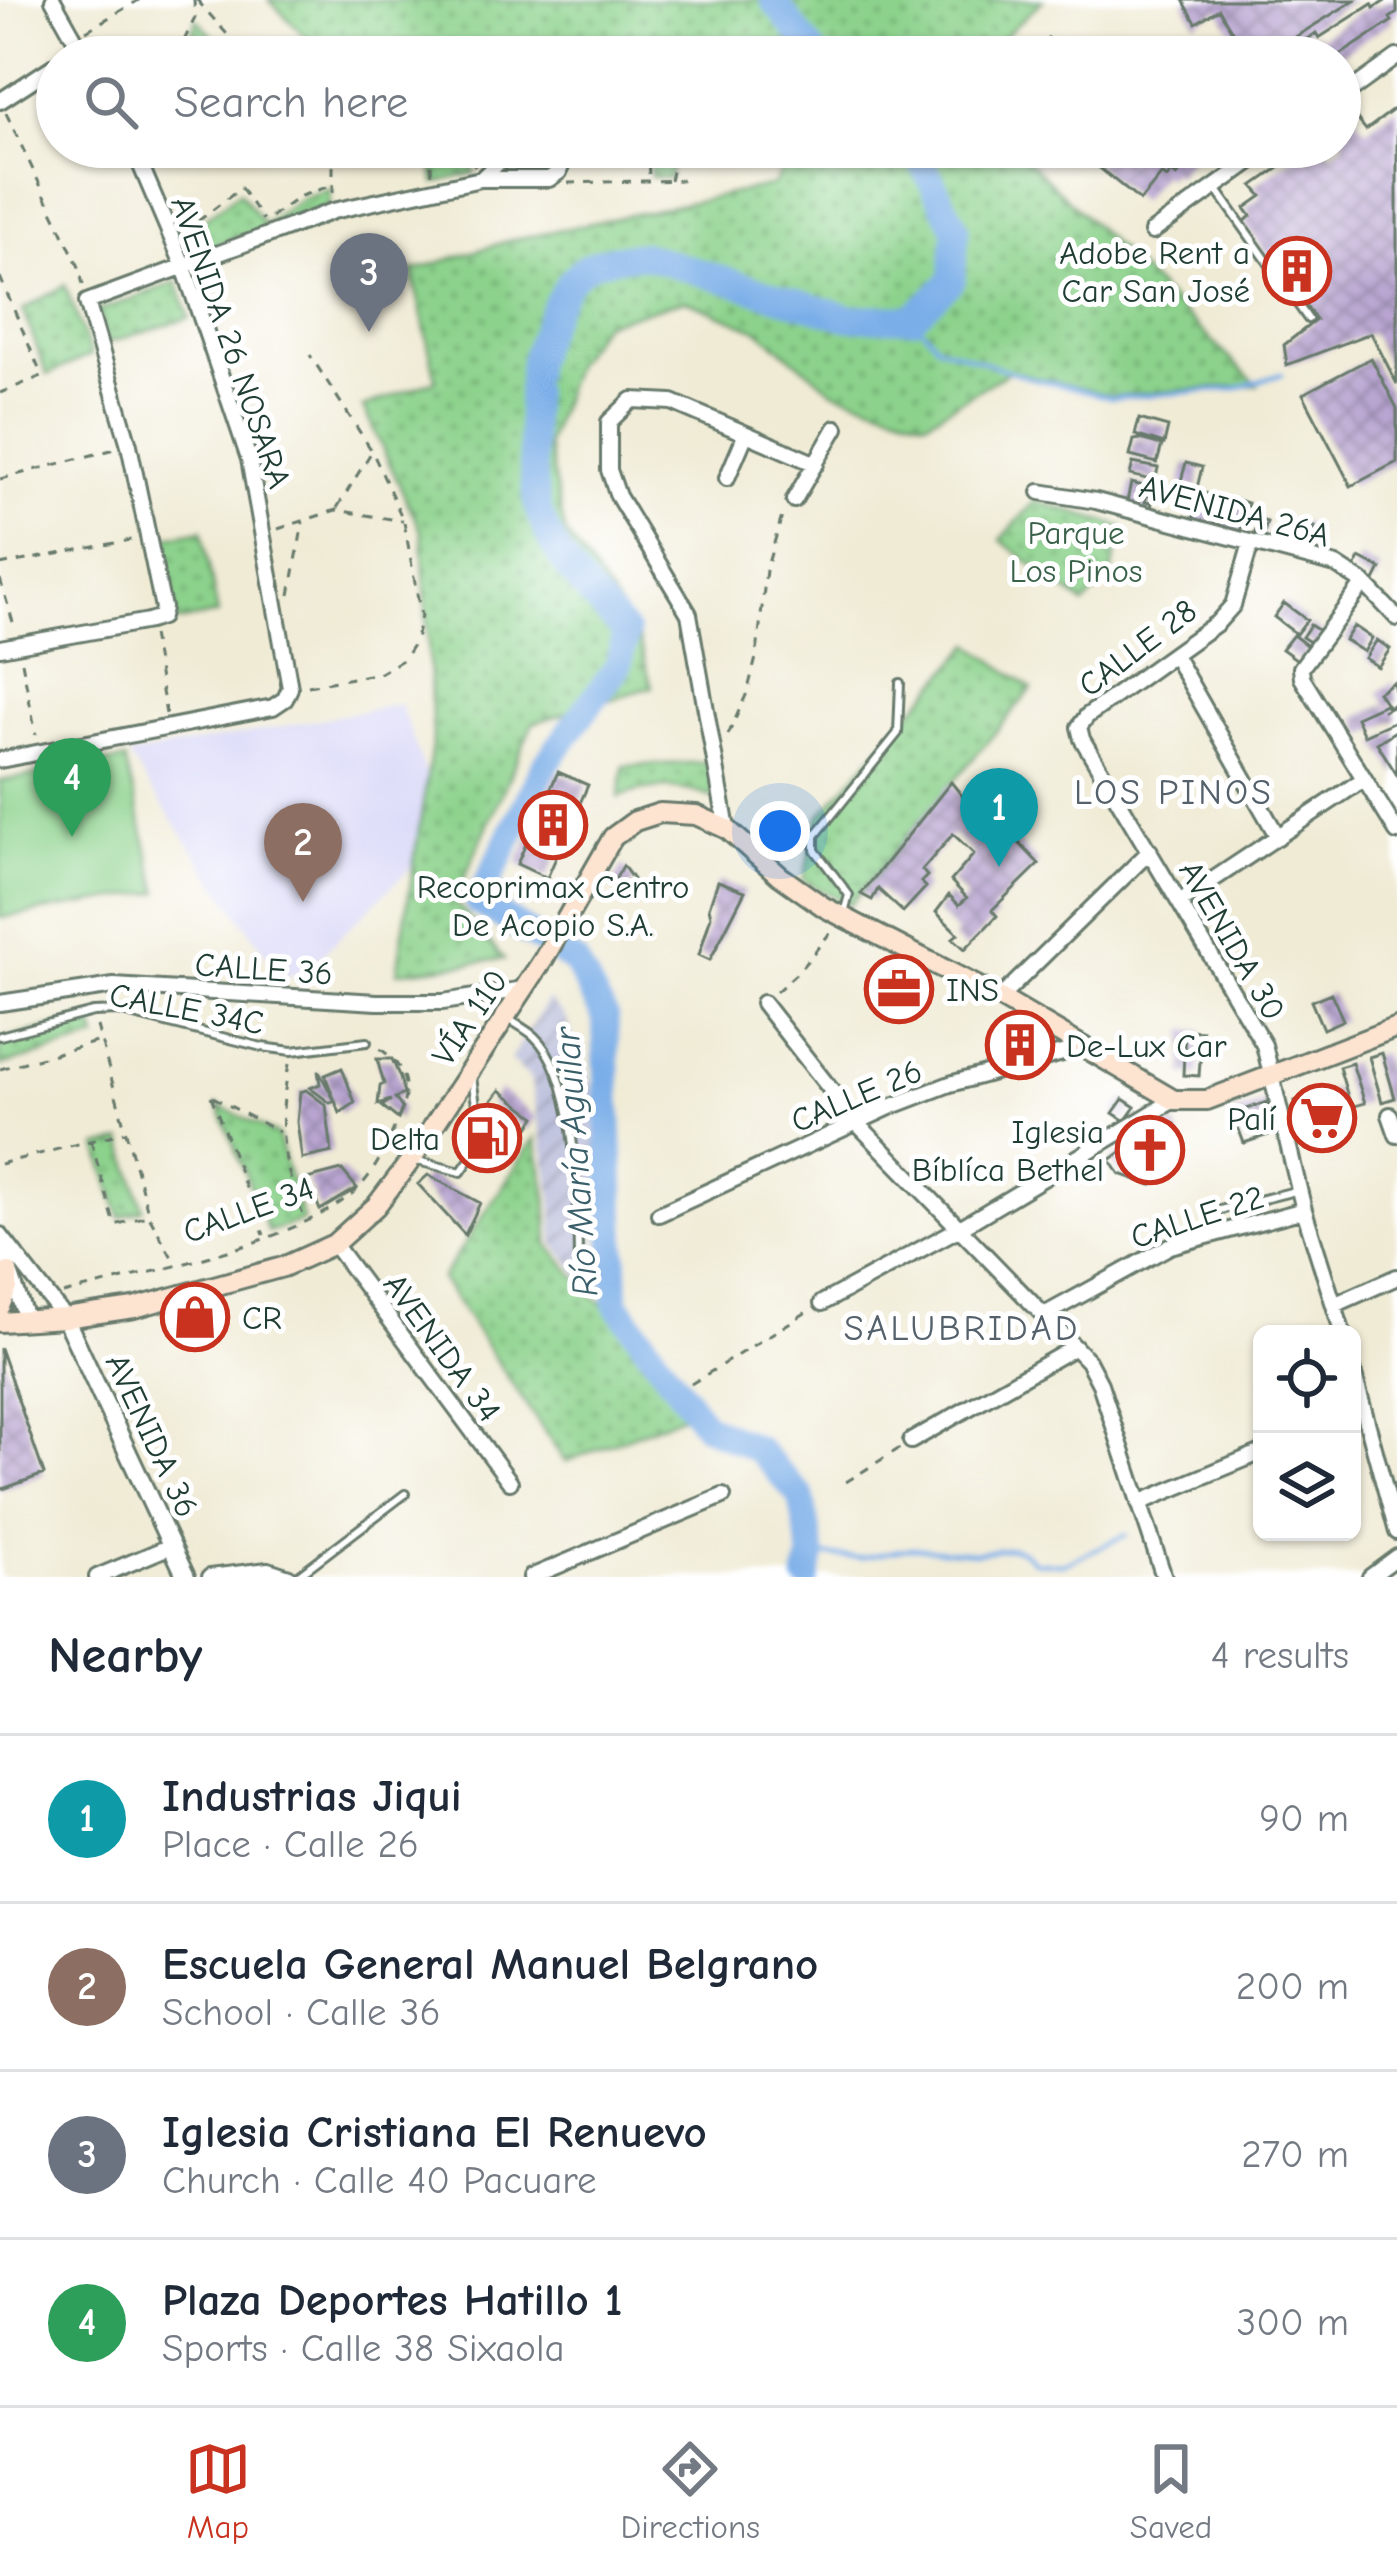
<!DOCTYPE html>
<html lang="en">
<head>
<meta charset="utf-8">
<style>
	body { margin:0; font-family:"Comic Neue",sans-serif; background:#f2f2f3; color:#1f2937 }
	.controls { position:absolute; right:36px; bottom:36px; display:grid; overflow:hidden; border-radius:18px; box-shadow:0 3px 9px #0004 }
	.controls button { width:108px; height:108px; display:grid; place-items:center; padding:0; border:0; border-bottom:3px solid #e0e1e3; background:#fff; color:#1f2937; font:60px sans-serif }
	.you { position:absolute; left:780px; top:831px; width:42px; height:42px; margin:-30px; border:9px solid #fff; border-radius:50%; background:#1a73e8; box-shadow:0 0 0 18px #1a73e833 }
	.badge { display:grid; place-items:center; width:78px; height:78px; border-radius:50%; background:#c8321e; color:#fff; font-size:39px; font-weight:700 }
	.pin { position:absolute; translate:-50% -99px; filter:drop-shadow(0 3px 6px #0008) }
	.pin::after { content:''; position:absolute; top:63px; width:42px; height:36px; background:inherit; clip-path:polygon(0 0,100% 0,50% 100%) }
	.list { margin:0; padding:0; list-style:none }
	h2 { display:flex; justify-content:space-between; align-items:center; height:156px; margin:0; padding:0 48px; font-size:51px }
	h2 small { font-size:39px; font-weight:400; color:#747a83 }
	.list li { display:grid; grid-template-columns:78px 1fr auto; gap:36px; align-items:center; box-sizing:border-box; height:168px; padding:0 48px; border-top:3px solid #e0e1e3 }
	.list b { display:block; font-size:45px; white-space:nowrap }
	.list p { margin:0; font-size:39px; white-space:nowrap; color:#747a83 }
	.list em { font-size:39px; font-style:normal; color:#747a83 }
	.icon { flex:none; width:66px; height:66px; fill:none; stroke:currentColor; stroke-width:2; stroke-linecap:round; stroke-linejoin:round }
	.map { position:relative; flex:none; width:1397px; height:1577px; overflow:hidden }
	.search { position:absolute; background:#fff; box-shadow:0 3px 9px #0004; left:36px; right:36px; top:36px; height:132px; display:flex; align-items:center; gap:30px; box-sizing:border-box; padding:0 42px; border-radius:66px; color:#747a83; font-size:45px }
	.sheet { height:828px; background:#fff }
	nav { display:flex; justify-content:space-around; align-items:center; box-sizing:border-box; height:168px; border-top:3px solid #e0e1e3; background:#fff; font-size:33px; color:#747a83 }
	nav a { display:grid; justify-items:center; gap:6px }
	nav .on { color:#c8321e }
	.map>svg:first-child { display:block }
</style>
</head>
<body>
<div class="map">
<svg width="1397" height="1577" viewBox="0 0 1397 1577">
	<defs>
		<pattern id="industrial-furrows" width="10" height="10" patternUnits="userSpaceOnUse" patternTransform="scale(3)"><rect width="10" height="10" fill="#bfc2dd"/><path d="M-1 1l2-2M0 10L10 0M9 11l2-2" fill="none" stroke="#9b9fb4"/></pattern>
		<pattern id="grass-dots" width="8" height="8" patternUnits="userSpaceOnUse" patternTransform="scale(3)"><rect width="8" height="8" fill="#8cd28c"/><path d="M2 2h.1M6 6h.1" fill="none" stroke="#72ac73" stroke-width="1.8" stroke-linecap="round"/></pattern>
		<pattern id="garden-furrows" width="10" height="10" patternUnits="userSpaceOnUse" patternTransform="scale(3)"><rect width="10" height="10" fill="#8cd28c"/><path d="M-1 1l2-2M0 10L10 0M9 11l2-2" fill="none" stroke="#72ac73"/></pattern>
		<pattern id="building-cross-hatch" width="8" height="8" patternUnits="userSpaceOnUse" patternTransform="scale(3)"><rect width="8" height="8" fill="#b9a5d1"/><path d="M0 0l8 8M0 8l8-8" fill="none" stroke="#9688aa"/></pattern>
	</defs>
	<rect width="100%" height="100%" fill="#fff"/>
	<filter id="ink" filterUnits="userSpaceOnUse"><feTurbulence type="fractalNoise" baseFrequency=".00833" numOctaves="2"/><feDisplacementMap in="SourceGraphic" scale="24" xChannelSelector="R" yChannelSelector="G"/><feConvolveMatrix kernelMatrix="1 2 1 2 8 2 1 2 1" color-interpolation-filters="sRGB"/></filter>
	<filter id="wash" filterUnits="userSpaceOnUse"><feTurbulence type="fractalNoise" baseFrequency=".004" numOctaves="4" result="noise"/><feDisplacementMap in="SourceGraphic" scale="48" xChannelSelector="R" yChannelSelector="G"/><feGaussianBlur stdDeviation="2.7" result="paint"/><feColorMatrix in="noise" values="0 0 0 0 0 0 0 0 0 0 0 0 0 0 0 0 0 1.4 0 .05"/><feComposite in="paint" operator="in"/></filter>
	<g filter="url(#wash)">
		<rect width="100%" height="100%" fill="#f0ebd5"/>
		<path fill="#d8d7f8" d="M400,704L447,832L304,972L282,977L128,756Z"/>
		<path fill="url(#industrial-furrows)" d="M548,999L566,1018L593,1090L598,1147L593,1291L554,1243L552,1193L530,1078L510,1060Z"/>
		<path fill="url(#grass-dots)" stroke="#568860" stroke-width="3" d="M269,0H1043L982,57H412L313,44Z
			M197,19L233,57H181Z
			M431,147H463L475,173L435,183Z
			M650,147H676L669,178L651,177Z
			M791,147H1014L1257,385L1112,396L1010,371L926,421L833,391L758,330L685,300L603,323L574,363L547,444L565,533L636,630L652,687L533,723L454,901L504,959L397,972L433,738L422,533L363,407L436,380L412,271L511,240L773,185L793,151Z
			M239,192L266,227L194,252L183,236Z
			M177,282L190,318L107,343L98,311Z
			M65,285L91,355L47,375L23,310Z
			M1035,501L1123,527L1112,571L1084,605L1001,540Z
			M202,530L218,614L178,622L162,538Z
			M971,644L1032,689L850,904L803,880L819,817Z
			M710,762L714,798C679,785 654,785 619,797L624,766Z
			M91,1018L97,1039L0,1066V1040Z
			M218,1105L277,1135L303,1221L268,1232Z
			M535,1138L547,1193L549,1245L590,1293L614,1314L686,1414L565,1462L441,1279Z
			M123,1141L143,1209L120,1217L98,1147Z"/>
		<path fill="url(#garden-furrows)" stroke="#568860" stroke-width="3" d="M525,147H554C558,178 535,171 513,168L511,164Z
			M330,189L329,206L270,227L267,223L303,197Z"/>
		<path fill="#8cd28c" stroke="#568860" stroke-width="3" d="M125,760L159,892L0,918V781Z"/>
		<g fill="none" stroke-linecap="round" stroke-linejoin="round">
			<path stroke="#7aaee8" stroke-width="4.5" d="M912,318L937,345L1023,376L1112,398L1233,389L1282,374
				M812,1555L859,1558L912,1548L975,1553L1012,1548L1024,1552L1034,1562L1063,1564L1126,1535"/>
			<path stroke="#7aaee8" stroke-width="27" d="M773,0L817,57
				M807,1577L812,1555L801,1496L758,1450L705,1425L616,1303L605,1017L575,962L478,902L545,765L618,666L626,633C593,597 556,563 540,515C531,490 527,384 534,359C542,333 557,296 575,276C590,258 622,256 644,255L848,318H912L952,281L956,229L920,159L908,147"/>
		</g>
		<g id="blocks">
			<path fill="url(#building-cross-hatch)" d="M1183,0H1355L1263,57H1247L1219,9L1196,23Z
				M1387,0H1397V13L1390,18L1392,21L1337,57H1280L1316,33L1319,38L1372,4L1374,8Z
				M1048,38L1071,57H1033Z
				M1190,42L1198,57H1150L1159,45L1174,57Z
				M1397,107V384L1371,333L1287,365L1284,345L1316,320L1244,222L1251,216L1245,208L1262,196L1253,186L1309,147H1327L1332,154L1344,144L1340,125L1354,115L1366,130Z
				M1074,147H1200L1177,176L1171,172L1167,178L1162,174L1140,201Z
				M1371,358L1397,408V462L1351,486L1303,394Z
				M1139,419L1168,427L1164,444L1135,435Z
				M1140,439L1162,445L1157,463L1130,456L1134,440Z
				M1133,463L1158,468L1155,481L1130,475Z
				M1186,463L1202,467L1197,488L1180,484Z
				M1131,483L1155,489L1154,497L1147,495L1145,502L1152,503L1150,512L1126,506Z
				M1201,492L1221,498L1213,527L1193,521Z
				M1237,500L1248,503L1239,536L1218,530L1226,502L1235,505Z
				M1260,520L1267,522L1261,543L1252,540Z
				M1296,522L1315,527L1310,546L1290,540Z
				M1360,558L1381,569L1374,583L1353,572Z
				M1284,603L1307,620L1296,634L1274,617Z
				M1310,625L1324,634L1316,646L1302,637Z
				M1354,626L1372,638L1364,652L1345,640Z
				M1293,635L1310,648L1300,662L1282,649Z
				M1377,640L1390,649L1378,667L1365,658Z
				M1393,682L1397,701L1388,707L1378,692Z
				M1385,704L1387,708L1382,711L1394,705L1397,720L1364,735L1356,717Z
				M1397,730V775L1377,743Z
				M558,772L588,785L547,878L517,864Z
				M951,782L983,822L991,813L1039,864L992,910L997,916L965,949L953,938L958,934L936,912L949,895L959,905L967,898L951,881L974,854L953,834L922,870L927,876L921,882L926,887L903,912L878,889L872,900L861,894Z
				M623,866L635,882L623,894L613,883Z
				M718,881L745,891L710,960L699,955L711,916L709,907Z
				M894,966L922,985L904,1011L876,992Z
				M1331,993L1343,1020L1323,1029L1311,1001Z
				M1018,1028L1046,1046L1011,1061L995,1043Z
				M1185,1030L1202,1031L1199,1076L1183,1075Z
				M1382,1053L1395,1098L1382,1102L1369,1057Z
				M377,1059H392L400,1078L404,1094L395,1098L402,1108L398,1119L382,1106L391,1100L378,1104L380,1086L384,1084Z
				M1352,1063L1365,1103L1351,1107L1339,1067Z
				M342,1068L355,1103L340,1113L335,1101L330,1103L310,1088L320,1084L318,1070L335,1101L325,1075Z
				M1335,1089L1349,1135L1310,1147L1295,1101Z
				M306,1090L326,1105L332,1152L302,1159L297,1122L300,1092Z
				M500,1090L536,1117L527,1130L490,1103Z
				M1123,1099L1135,1107L1125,1121L1113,1113Z
				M1267,1102L1277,1132L1244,1143L1233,1114Z
				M472,1112L516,1143L502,1164L458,1132Z
				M1159,1124H1175L1181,1136L1172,1144L1182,1156L1151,1185L1120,1174L1110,1160Z
				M342,1170L357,1188L320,1210L307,1179Z
				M428,1175L480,1203L465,1235L418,1184Z
				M202,1306L206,1325L171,1332L166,1314Z
				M0,1348L44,1474L0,1490Z"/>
		</g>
	</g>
	<g filter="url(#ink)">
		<use href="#blocks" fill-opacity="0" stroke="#687a6c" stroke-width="3"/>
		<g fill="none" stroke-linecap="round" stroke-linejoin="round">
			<g stroke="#687a6c" stroke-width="12">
				<path id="service" d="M1217,190L1308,319
					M844,913L849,895L815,850V836L898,733L900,683
					M510,1020C518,1025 527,1030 534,1036C579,1078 577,1201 578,1259
					M0,1036L93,1012L118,1011L262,1047L292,1051L367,1042
					M472,1077L476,1105L497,1118L493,1125
					M414,1160L461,1172L477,1149
					M1212,1212L1295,1191
					M296,1577L405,1494"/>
			</g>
			<g stroke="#687a6c" stroke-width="20">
				<path id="minor" d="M53,0L85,57
					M1340,98L1397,57
					M0,101L57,64
					M481,179L515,147
					M1152,232L1271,147
					M727,478L745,436
					M1040,492L1096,501L1336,565L1364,583L1397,618
					M794,500L836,428
					M1251,543L1233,605L1217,623L1087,716L1079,727L1082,739L1264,1045L1304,1210L1343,1334
					M1364,583L1301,668L1302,678L1397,832
					M0,648L149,621L161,617L163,608L129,445L87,302L333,211L481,179H549L559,172L562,163L561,147
					M1174,655L1278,837
					M0,760L273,707L285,699L290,688L249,459L184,267L133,147
					M727,829L689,614L618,496L609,470V422L632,400L672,402L816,464
					M1181,901L1364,779
					M1000,998L1150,851
					M0,1003L114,986L377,1002H443L524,989
					M763,1003L856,1122L1088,1361L1100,1384L1164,1577
					M1390,1115L1397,1135
					M659,1214L890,1107L950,1084L1084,1047
					M0,1235L65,1318
					M0,1244L27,1321
					M334,1244L510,1482
					M822,1303L958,1229L1174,1100
					M1334,1305L1397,1277
					M1046,1314L1170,1246L1304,1210
					M1352,1367L1397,1532
					M911,1441L1075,1347
					M1139,1503L1262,1452
					M97,1577L171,1546
					M210,1577L268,1570L289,1577
					M531,1577L723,1496
					M1370,1577L1397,1557"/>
			</g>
			<g stroke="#687a6c" stroke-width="22">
				<path id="tertiary" d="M65,1318L186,1577"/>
			</g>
			<g stroke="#687a6c" stroke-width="24">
				<path id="secondary" d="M0,1306L8,1287V1272
					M0,1322L65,1318L134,1308L283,1267L334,1244L376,1206L411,1160L543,960L613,837L635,821L660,813L696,815L727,829L780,876L824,907L1000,998L1174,1100H1207L1397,1027"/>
			</g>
			<path stroke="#687a6c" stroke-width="3" stroke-dasharray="9 9" stroke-linecap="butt" d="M197,0L247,57
				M86,31L139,0
				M176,57L195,18L194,0
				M6,113L79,267L83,285
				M429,147L432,175
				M466,147L475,166
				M648,147L649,181
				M719,147H721
				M157,166L177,147
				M670,180L678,147
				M568,183L683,180
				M333,193V147
				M271,217L301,196L333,185
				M184,232L241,188L263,220
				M0,277L42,376L0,393
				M0,479L115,449
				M337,508L372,451
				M278,529L336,510L403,521
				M0,565L131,540
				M0,579L15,629
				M290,595L303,522
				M152,635L166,714
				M22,662L36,735
				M308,686L380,673L404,659L416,640L421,616L404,522L372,451L310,355
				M728,735L747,693L757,654L766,570L783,513
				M776,992L798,972L830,933
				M97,1026L149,1216L174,1261
				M289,1064C277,1132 281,1159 306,1223
				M0,1069L100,1041
				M211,1096L264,1235
				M213,1097L279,1132
				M91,1141L115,1225L147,1216
				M0,1164L125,1132
				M63,1294C141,1273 313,1241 364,1182C380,1163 389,1139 399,1117C412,1086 405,1064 377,1047
				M691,1384L810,1310
				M846,1482L900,1448"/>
			<use href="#service" stroke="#fff" stroke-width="6"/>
			<use href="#minor" stroke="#fff" stroke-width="14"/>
			<use href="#tertiary" stroke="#fff" stroke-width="16"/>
			<use href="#secondary" stroke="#fde4d1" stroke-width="18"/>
		</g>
	</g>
	<defs>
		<g id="building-ring" transform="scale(3.45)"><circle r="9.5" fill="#fff" stroke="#c8321e" stroke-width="1.5"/><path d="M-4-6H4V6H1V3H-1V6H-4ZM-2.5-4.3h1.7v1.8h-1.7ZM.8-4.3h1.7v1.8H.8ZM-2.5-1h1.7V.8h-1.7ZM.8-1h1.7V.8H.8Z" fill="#c8321e"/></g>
		<g id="office-ring" transform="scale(3.45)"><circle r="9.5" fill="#fff" stroke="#c8321e" stroke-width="1.5"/><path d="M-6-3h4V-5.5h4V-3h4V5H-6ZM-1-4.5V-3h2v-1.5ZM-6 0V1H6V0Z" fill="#c8321e"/></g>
		<g id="supermarket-ring" transform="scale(3.45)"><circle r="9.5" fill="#fff" stroke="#c8321e" stroke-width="1.5"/><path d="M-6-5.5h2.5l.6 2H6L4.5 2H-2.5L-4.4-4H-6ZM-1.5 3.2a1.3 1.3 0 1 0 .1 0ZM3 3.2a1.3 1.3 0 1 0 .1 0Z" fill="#c8321e"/></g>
		<g id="fuel-ring" transform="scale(3.45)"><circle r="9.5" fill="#fff" stroke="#c8321e" stroke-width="1.5"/><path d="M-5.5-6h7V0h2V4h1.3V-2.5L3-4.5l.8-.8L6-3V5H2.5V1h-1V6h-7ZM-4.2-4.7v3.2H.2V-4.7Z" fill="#c8321e"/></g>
		<g id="church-ring" transform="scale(3.45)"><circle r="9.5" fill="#fff" stroke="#c8321e" stroke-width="1.5"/><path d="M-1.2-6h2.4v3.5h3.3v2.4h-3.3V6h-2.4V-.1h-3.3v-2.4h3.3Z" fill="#c8321e"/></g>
		<g id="shop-ring" transform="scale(3.45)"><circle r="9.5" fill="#fff" stroke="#c8321e" stroke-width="1.5"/><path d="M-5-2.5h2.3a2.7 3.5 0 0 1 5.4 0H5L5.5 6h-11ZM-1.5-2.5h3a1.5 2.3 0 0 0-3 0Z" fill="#c8321e"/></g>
	</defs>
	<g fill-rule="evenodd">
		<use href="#building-ring" x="1297" y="271"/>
		<use href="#building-ring" x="553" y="825"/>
		<use href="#office-ring" x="899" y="989"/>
		<use href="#building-ring" x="1020" y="1045"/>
		<use href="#supermarket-ring" x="1322" y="1118"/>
		<use href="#fuel-ring" x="487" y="1138"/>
		<use href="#church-ring" x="1150" y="1150"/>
		<use href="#shop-ring" x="195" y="1317"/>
	</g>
	<g text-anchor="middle" stroke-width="10" stroke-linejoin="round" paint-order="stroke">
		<g font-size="33" fill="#1f3d34" stroke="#fff" text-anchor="end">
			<text x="1250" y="264">Adobe Rent a<tspan x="1250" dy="38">Car San José</tspan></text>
			<text x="553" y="898" text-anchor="middle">Recoprimax Centro<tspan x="553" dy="38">De Acopio S.A.</tspan></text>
			<text x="946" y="1001" text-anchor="start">INS</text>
			<text x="1066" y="1057" text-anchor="start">De-Lux Car</text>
			<text x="1276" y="1130">Palí</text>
			<text x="1104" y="1143">Iglesia<tspan x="1104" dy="38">Bíblíca Bethel</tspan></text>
			<text x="440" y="1150">Delta</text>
			<text x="242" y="1329" text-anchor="start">CR</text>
		</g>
		<g font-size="33" fill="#1f3d34" stroke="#fff">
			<text transform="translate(232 342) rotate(71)" y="12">AVENIDA 26 NOSARA</text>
			<text transform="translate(1235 510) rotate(15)" y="12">AVENIDA 26A</text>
			<text transform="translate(1137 647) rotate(-37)" y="12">CALLE 28</text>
			<text transform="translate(1233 940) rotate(60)" y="12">AVENIDA 30</text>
			<text transform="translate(264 968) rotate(4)" y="12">CALLE 36</text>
			<text transform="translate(187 1008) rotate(11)" y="12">CALLE 34C</text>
			<text transform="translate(469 1017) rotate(-56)" y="12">VÍA 110</text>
			<text transform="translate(856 1095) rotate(-23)" y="12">CALLE 26</text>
			<text transform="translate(248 1209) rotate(-20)" y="12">CALLE 34</text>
			<text transform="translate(1197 1216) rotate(-18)" y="12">CALLE 22</text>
			<text transform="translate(443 1347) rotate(54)" y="12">AVENIDA 34</text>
			<text transform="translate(153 1435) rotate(65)" y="12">AVENIDA 36</text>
		</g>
		<g font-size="33" fill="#3a624a" stroke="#fff">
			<text x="1076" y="544">Parque<tspan x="1076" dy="38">Los Pinos</tspan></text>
		</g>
		<g font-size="36" letter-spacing="3" fill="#55616b" stroke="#fff">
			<text x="1174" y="804">LOS PINOS</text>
			<text x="962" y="1340">SALUBRIDAD</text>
		</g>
		<g font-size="36" font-style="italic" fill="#3a5f6a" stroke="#fff">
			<text transform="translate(575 1162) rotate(-94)" y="13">Río María Aguilar</text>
		</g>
	</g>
</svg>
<div class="controls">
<button><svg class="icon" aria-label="locate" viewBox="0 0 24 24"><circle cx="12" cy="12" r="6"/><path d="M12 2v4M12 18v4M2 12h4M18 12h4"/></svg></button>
<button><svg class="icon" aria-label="layers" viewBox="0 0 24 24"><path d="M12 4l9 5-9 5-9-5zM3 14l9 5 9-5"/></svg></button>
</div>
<div class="you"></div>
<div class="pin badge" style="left:999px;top:867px;background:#0f9aa8">1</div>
<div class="pin badge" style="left:303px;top:902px;background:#8d6e63">2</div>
<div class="pin badge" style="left:369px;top:332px;background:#6b7280">3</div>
<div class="pin badge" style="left:72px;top:837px;background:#2e9e5b">4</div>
<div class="search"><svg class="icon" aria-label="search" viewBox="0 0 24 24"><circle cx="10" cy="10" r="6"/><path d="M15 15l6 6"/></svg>Search here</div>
</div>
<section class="sheet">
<h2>Nearby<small>4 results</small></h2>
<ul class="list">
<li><span class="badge" style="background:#0f9aa8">1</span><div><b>Industrias Jiqui</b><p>Place · Calle 26</p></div><em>90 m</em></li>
<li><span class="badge" style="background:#8d6e63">2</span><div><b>Escuela General Manuel Belgrano</b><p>School · Calle 36</p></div><em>200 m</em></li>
<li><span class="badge" style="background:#6b7280">3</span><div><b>Iglesia Cristiana El Renuevo</b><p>Church · Calle 40 Pacuare</p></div><em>270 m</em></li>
<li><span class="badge" style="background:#2e9e5b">4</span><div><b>Plaza Deportes Hatillo 1</b><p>Sports · Calle 38 Sixaola</p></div><em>300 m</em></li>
</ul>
</section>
<nav>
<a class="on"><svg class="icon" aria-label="map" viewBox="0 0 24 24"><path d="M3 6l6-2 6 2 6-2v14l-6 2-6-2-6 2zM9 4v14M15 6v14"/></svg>Map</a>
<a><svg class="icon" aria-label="directions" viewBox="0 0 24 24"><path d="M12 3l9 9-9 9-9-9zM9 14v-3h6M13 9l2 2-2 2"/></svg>Directions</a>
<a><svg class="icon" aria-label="saved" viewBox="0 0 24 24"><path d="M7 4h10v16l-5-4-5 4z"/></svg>Saved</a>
</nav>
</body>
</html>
